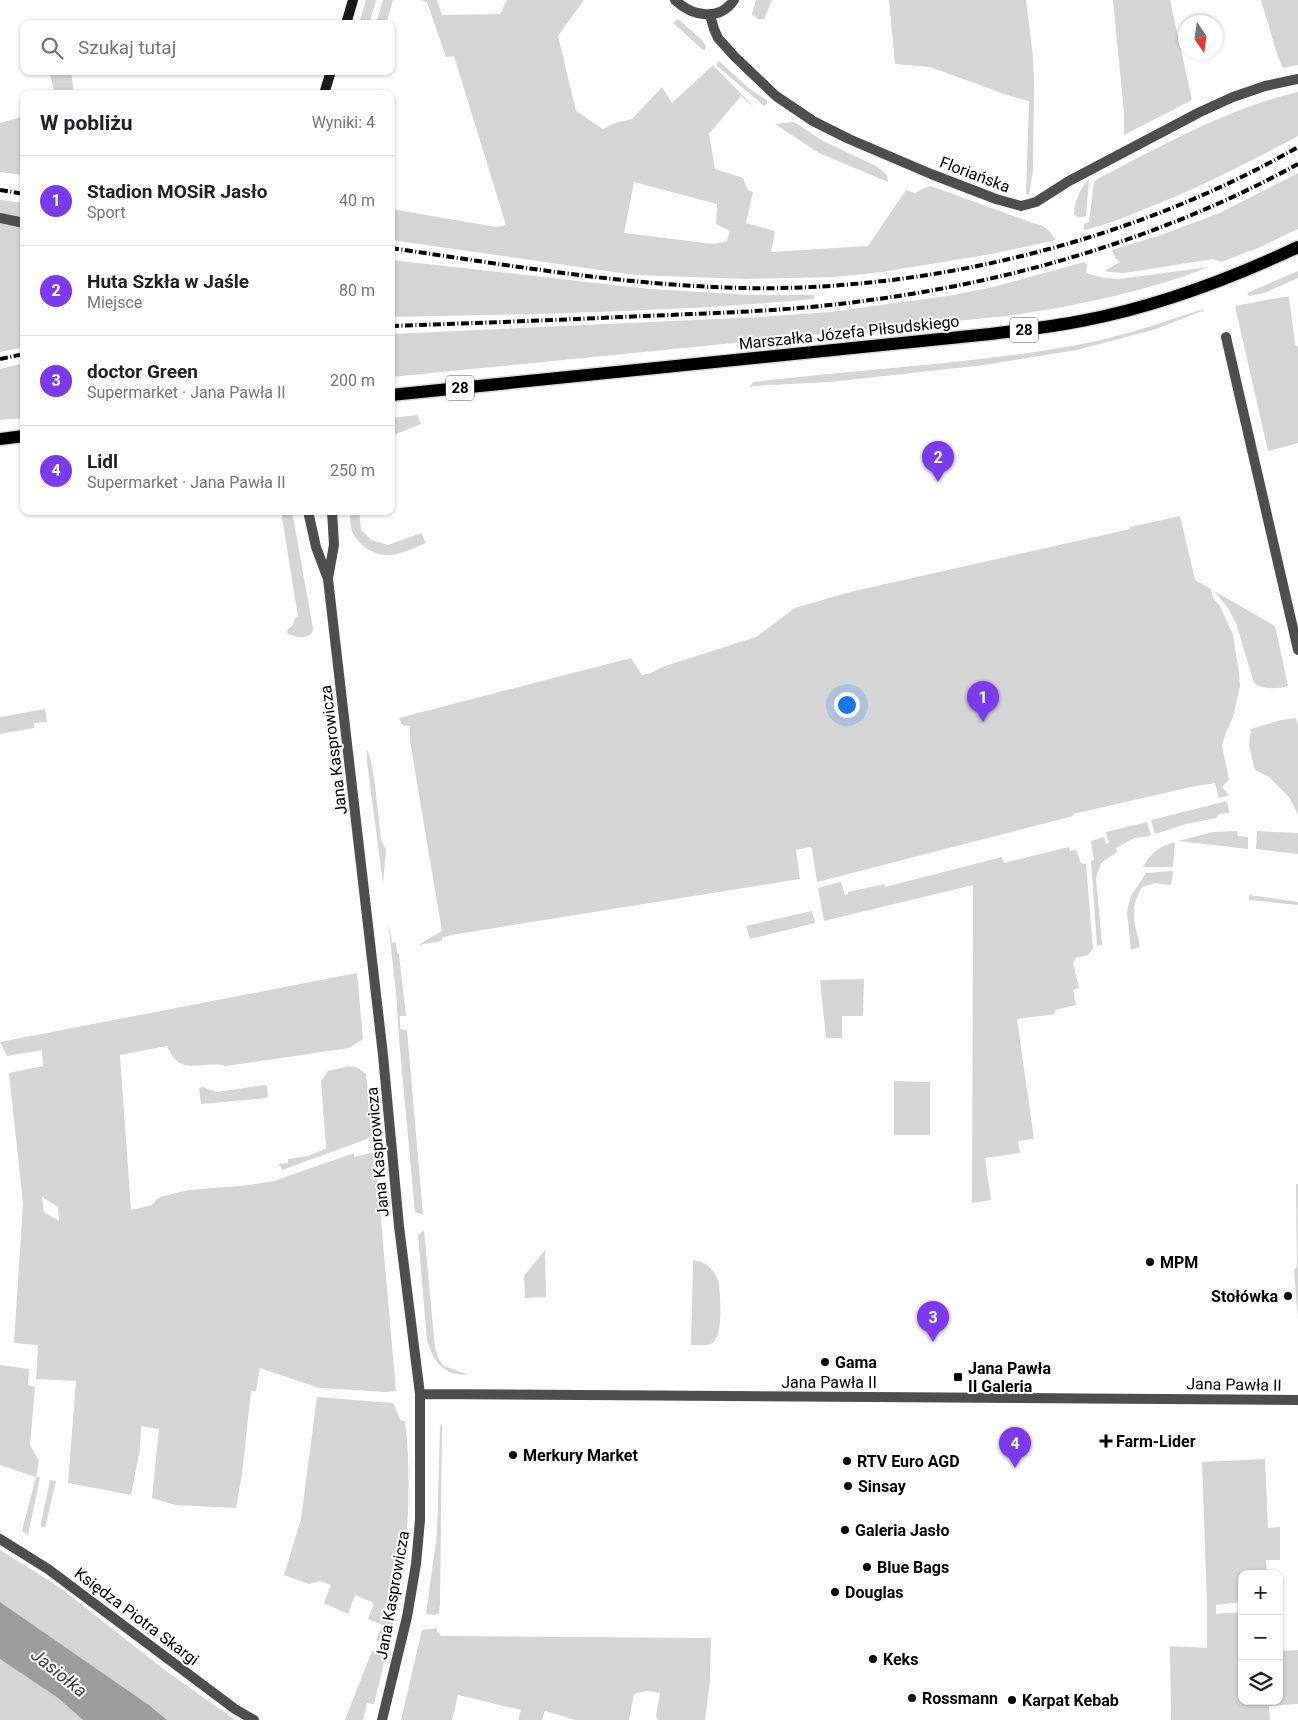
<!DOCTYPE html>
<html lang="pl">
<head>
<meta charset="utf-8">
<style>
	body { margin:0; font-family:Roboto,sans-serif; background:#f6f6f6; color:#202124 }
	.controls { position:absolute; right:15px; bottom:15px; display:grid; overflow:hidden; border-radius:10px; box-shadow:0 1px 4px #0004 }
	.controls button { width:45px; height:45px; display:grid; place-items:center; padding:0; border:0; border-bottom:1px solid #e0e0e0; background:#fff; color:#202124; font:25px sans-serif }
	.compass { position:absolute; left:1178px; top:15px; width:45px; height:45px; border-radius:50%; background:#fff; box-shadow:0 1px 4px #0004; rotate:167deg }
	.you { position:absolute; left:846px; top:704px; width:18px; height:18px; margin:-12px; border:4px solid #fff; border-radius:50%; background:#1a73e8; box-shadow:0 0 0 8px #1a73e833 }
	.badge { display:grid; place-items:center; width:32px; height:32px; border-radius:50%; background:#7c3aed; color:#fff; font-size:16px; font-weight:700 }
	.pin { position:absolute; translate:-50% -41px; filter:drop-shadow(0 1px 2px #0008) }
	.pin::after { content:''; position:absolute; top:26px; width:18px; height:15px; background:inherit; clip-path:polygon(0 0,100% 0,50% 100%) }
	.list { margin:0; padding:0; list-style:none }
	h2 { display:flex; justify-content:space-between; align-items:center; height:65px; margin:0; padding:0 20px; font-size:21px }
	h2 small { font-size:16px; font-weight:400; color:#757577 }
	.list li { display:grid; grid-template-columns:32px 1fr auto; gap:15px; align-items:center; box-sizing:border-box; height:90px; padding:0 20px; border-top:1px solid #e0e0e0 }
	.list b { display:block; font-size:19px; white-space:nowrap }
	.list p { margin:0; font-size:16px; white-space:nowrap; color:#757577 }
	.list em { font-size:16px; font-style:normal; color:#757577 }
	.icon { flex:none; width:28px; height:28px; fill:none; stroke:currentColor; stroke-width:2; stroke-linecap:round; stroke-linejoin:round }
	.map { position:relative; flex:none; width:1298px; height:1720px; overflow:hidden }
	.search { position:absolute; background:#fff; box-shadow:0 1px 4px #0004; left:20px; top:20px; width:375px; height:55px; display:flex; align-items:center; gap:12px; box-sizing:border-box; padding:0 18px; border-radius:10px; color:#757577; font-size:19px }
	.panel { position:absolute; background:#fff; box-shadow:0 1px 4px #0004; left:20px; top:90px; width:375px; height:425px; border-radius:10px }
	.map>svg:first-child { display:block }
</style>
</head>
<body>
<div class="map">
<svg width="1298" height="1720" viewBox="0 0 1298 1720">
	<rect width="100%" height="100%" fill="#fff"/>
	<path fill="#d5d5d5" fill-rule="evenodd" d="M366,0H376L369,24H359Z
		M383,0H393L386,24H376Z
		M420,0H437L442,15L500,14L507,0H584L558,36L576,111L603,129L615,123L632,119L662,87L672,103L713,65L754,107L741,96L709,134L715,169L743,178L748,190L753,192L746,223L775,231L771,252L868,246L906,190L915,193L924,188L931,186L1035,224C1045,224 1050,232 1056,240L992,254L882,272L834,277L746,279L635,275L391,240V209L496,227L506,225L454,56L446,57L427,2ZM634,182L717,204L716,224L730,231L727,241L714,244L624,233Z
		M756,0H772L764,19H758L752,14Z
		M889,0H1026L1033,57L1034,82L1033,170L1029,195L1026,194L1029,101L1010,96L930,67L895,64Z
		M1113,0H1170L1192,100L1124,135V113Z
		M1261,0H1298V65L1283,68L1278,57Z
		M678,19L700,38L706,46L705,50H703L673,23Z
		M718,61L720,62L751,90L767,100V104L764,106L716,65Z
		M49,71H71L74,94H55Z
		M1298,92V136C1247,163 1196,189 1142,210C1123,218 1104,226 1084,230V224L1089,222L1094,182L1101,177C1164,145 1228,108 1298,92Z
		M24,116V175L0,172V123Z
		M794,122L823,141L876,166L887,175L888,182L819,153L775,124Z
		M1298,173V229L1258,248L1221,262L1213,259L1124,273L1110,272L1104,271L1120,262L1115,258L1112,250L1158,236L1220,213Z
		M1089,179L1086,216L1078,218L1074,214C1074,203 1080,188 1089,179Z
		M0,200L24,203V219L0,213Z
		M0,222L24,228V347L0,352Z
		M391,260L650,289L752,295H814V299C674,312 532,314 391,317Z
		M1084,262L1087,265L1086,273L1104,278L1119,279L1209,267C1144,292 1076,306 1007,316L391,377V334L759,317L830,312L954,295L993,287Z
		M1298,271V278L1264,293L1249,296L1247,293Z
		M1283,297H1289L1295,344L1298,347V443L1268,451L1235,306Z
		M1203,309V313L1202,311L1156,329L1077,350L984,365L830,382L753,386L749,388L753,382C862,369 974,364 1082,344C1124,336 1163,322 1203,309Z
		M24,363V418L0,420V369Z
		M417,415L421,424L391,436V418Z
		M281,511H292L313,629L312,633C305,640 297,637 288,634L287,630L293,625L295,618L298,617Z
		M350,511H359L361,529L371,540L388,545L421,533L426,543C415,547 404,553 393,555C376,557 358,546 352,531C350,525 350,517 350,511Z
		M1180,516L1195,580L1211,589L1213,598L1220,606L1233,635L1239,673L1240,686L1233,717L1224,738L1222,746L1229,780L1222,787L1229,795L1219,798L1215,783L1191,787L1073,814V816L817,882L812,849L810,847L796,850L800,879L451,935L442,938V941L418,945L442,931L410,741V726L402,725L399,718L631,658L642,675L651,673L662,667L756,637L795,608L850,592L1130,529V527Z
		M1214,591L1275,626L1288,686C1278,689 1262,690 1254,683L1236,623L1228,608Z
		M45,709L47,722L34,723V728L0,734V717Z
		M1296,718L1298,726V815L1289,797L1269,777L1255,770L1249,745L1251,729L1281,720Z
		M367,749L371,761L375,785L381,840L386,850L383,884L367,761Z
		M1227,801L1229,813L1219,814L1216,818L1186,824L1155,834L1151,820Z
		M1147,822L1151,836L1134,838L1116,848L1117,852L1101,863L1096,878L1102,945L1097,946L1091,861L1094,860L1091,841L1104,837L1106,844L1109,843L1106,832Z
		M1237,831L1238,836L1248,837V849L1178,841L1213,832Z
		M1257,831L1298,833V854L1256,849Z
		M1175,842L1173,867H1143C1151,853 1159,846 1175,842Z
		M1069,847L1070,851L1076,850L1081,863L1086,864L1093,949L1088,955L1076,958L1073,963L1079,988L1073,990L1076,1005L1055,1010V1014L1017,1019L1034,1139L1018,1141L1020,1153L985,1158L991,1200L972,1203L973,885L824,921L818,888L841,882L845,895L848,894V892L884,884L885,887L1002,857L1004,863Z
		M1173,871L1171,885L1155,883L1142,887C1128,911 1135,922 1140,947L1131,950L1127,912L1129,903L1131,896L1146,873Z
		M1249,895L1298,902V905L1249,900Z
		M812,911L815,923L750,939L746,926Z
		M388,921L392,942L396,943L397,952L399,955L406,1016H400V1029L407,1030L423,1215L415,1212L399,1039L396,992Z
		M357,973L363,1039L349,1048L226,1066C201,1059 181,1079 167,1046L120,1055L131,1210L152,1205L156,1200L160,1197L189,1190L250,1185L274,1181L354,1153V1157L375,1152L396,1391L386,1392L319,1388L260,1368L256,1391H251L242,1474L236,1508L175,1505L152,1498L159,1429L141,1426L140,1449L131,1495L68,1483L76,1381L36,1379L38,1345L14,1343L23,1203L9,1073L43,1066L42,1050L7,1056L0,1042ZM42,1197L58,1207L59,1221L44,1212Z
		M864,979L863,1016H842V1038H826L820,980Z
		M349,1066L358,1068L366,1074L373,1135L367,1139L282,1170L279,1164L288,1163V1159L308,1156L325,1149L326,1147L321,1081L328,1071Z
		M894,1081L930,1082V1135H894Z
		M264,1085L267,1086L268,1098L201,1104L199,1088L203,1087L216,1092Z
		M1296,1184H1298V1321L1294,1270L1297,1267Z
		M424,1230L435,1348L439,1360L444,1366L469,1375C444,1375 434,1364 427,1340L418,1235Z
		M545,1250L546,1297L525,1298L524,1276Z
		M693,1260C707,1262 714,1269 719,1283C720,1295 724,1339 711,1344C706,1346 697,1345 691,1345Z
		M0,1365L29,1369L28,1385L35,1387L30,1445L39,1461L36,1477H40L28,1535L22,1531L36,1477L0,1465Z
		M317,1397L393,1403L401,1421H405C414,1496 406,1569 389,1642L376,1640L382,1625L368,1619L374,1603L355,1595L348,1614L324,1603L331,1585L320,1581L309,1584L284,1575L301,1519Z
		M442,1424L440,1605L439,1613L435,1615L426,1614L437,1534L440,1427Z
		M1265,1459L1268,1528L1280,1527V1560H1266L1267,1574H1242V1602L1216,1605V1614L1242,1612V1701H1279V1651L1298,1650V1704L1269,1706L1270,1720H1171L1170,1646L1207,1648V1605L1202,1462Z
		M50,1480L56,1481L45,1528L41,1526V1523Z
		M0,1550L59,1587L166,1671L235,1720H167L149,1705L0,1602Z
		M437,1628V1631L441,1636L711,1638L710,1680L705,1720H658L656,1716L660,1693L647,1691L634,1694L629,1720H576L545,1711L542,1720H518L521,1710L458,1695L452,1720H401L422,1630Z
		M372,1651L385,1658L374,1704L367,1703L363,1720H345Z
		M0,1659L58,1698L83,1720H0Z"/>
	<path fill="#9c9c9c" d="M0,1602L149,1705L167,1720H83L58,1698L0,1659Z"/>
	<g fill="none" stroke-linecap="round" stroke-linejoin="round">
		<g stroke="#dbdbdb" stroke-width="15">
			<path id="primary" d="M391,395L990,334C1020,330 1051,327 1081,321C1155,307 1230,279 1298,247
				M0,439L24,436"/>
		</g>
		<path stroke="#4e4e4e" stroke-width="10" d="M675,0C692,16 719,22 734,0
			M710,15L714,29L718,38L735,57L776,96L813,121L849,139L931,174L996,199L1021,206L1036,202L1069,181L1200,112L1233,97L1265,86L1298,79
			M0,218L24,223
			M1226,337L1298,650
			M308,511L316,547L328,579L383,1055L399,1226L420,1394V1520L416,1564L407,1617L382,1720
			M328,578L334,545L332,511
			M420,1394L1298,1400
			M0,1539L48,1569L235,1709L254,1720"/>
		<path stroke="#1b1b1b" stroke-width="10" d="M346,24L353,0
			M324,94L331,71"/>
		<use href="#primary" stroke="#000" stroke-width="12"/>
		<path stroke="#000" stroke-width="4" stroke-dasharray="8 2.5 1 2.5" stroke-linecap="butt" d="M0,190L24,194
			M391,248C507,265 623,285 741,288C929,292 1135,241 1298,147
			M391,326C475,323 560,320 644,316C717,313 790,311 863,301C1013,282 1165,237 1298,164
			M0,359L24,354"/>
	</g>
	<g fill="#000" stroke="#fff" stroke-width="2">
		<circle cx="1150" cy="1262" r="5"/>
		<circle cx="1288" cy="1296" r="5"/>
		<circle cx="825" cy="1362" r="5"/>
		<rect x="953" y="1372" width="10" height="10" rx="2.5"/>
		<path d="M1103.5 1433.5h5v5h5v5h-5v5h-5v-5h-5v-5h5z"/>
		<circle cx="513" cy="1455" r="5"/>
		<circle cx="847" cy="1461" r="5"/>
		<circle cx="848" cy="1486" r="5"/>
		<circle cx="845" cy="1530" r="5"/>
		<circle cx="867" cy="1567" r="5"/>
		<circle cx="835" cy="1592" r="5"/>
		<circle cx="873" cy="1659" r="5"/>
		<circle cx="912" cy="1698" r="5"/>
		<circle cx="1012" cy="1700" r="5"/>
	</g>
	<g text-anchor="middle" stroke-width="4" stroke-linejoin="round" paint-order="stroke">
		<g fill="#fff" stroke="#4c4c4c" stroke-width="1">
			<rect x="1010" y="317.5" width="28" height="25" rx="4"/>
			<rect x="446" y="375.5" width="28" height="25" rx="4"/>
		</g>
		<g font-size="15" font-weight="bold" fill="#000">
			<text x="1024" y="335">28</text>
			<text x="460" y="393">28</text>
		</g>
		<g font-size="16" fill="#000" stroke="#fff">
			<text transform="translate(975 174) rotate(21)" y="6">Floriańska</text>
			<text transform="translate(849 332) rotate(-6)" y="6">Marszałka Józefa Piłsudskiego</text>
			<text transform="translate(333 750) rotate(-97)" y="6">Jana Kasprowicza</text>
			<text transform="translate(377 1152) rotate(-95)" y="6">Jana Kasprowicza</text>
			<text x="829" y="1388">Jana Pawła II</text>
			<text transform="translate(1234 1384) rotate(1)" y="6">Jana Pawła II</text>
			<text transform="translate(392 1595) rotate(-80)" y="6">Jana Kasprowicza</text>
			<text transform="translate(137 1616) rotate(37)" y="6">Księdza Piotra Skargi</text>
		</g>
		<g font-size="16" font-weight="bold" fill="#000" stroke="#fff" text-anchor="start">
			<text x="1160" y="1268">MPM</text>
			<text x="1278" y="1302" text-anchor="end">Stołówka</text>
			<text x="835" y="1368">Gama</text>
			<text x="968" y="1374">Jana Pawła<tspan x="968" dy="18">II Galeria</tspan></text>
			<text x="1116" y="1447">Farm-Lider</text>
			<text x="523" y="1461">Merkury Market</text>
			<text x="857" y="1467">RTV Euro AGD</text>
			<text x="858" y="1492">Sinsay</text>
			<text x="855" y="1536">Galeria Jasło</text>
			<text x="877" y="1573">Blue Bags</text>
			<text x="845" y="1598">Douglas</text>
			<text x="883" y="1665">Keks</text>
			<text x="922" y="1704">Rossmann</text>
			<text x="1022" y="1706">Karpat Kebab</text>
		</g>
		<g font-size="18" font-style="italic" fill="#3d3d3d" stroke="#fff">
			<text transform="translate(59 1673) rotate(39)" y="6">Jasiołka</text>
		</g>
	</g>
</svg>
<div class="controls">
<button>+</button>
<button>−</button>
<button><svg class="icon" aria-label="layers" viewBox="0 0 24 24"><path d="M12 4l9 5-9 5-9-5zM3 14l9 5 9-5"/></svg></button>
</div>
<svg class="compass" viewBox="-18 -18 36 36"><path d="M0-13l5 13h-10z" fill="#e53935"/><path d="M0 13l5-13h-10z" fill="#757577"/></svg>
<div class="you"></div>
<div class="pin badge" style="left:983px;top:722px">1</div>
<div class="pin badge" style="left:938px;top:482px">2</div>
<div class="pin badge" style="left:933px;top:1342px">3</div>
<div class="pin badge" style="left:1015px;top:1468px">4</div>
<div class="search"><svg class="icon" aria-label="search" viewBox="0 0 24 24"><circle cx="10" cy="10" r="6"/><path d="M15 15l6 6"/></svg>Szukaj tutaj</div>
<section class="panel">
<h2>W pobliżu<small>Wyniki: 4</small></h2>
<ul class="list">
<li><span class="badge">1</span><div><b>Stadion MOSiR Jasło</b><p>Sport</p></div><em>40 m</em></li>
<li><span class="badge">2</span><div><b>Huta Szkła w Jaśle</b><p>Miejsce</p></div><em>80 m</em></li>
<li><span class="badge">3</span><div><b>doctor Green</b><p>Supermarket · Jana Pawła II</p></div><em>200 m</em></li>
<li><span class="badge">4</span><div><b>Lidl</b><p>Supermarket · Jana Pawła II</p></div><em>250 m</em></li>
</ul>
</section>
</div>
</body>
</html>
